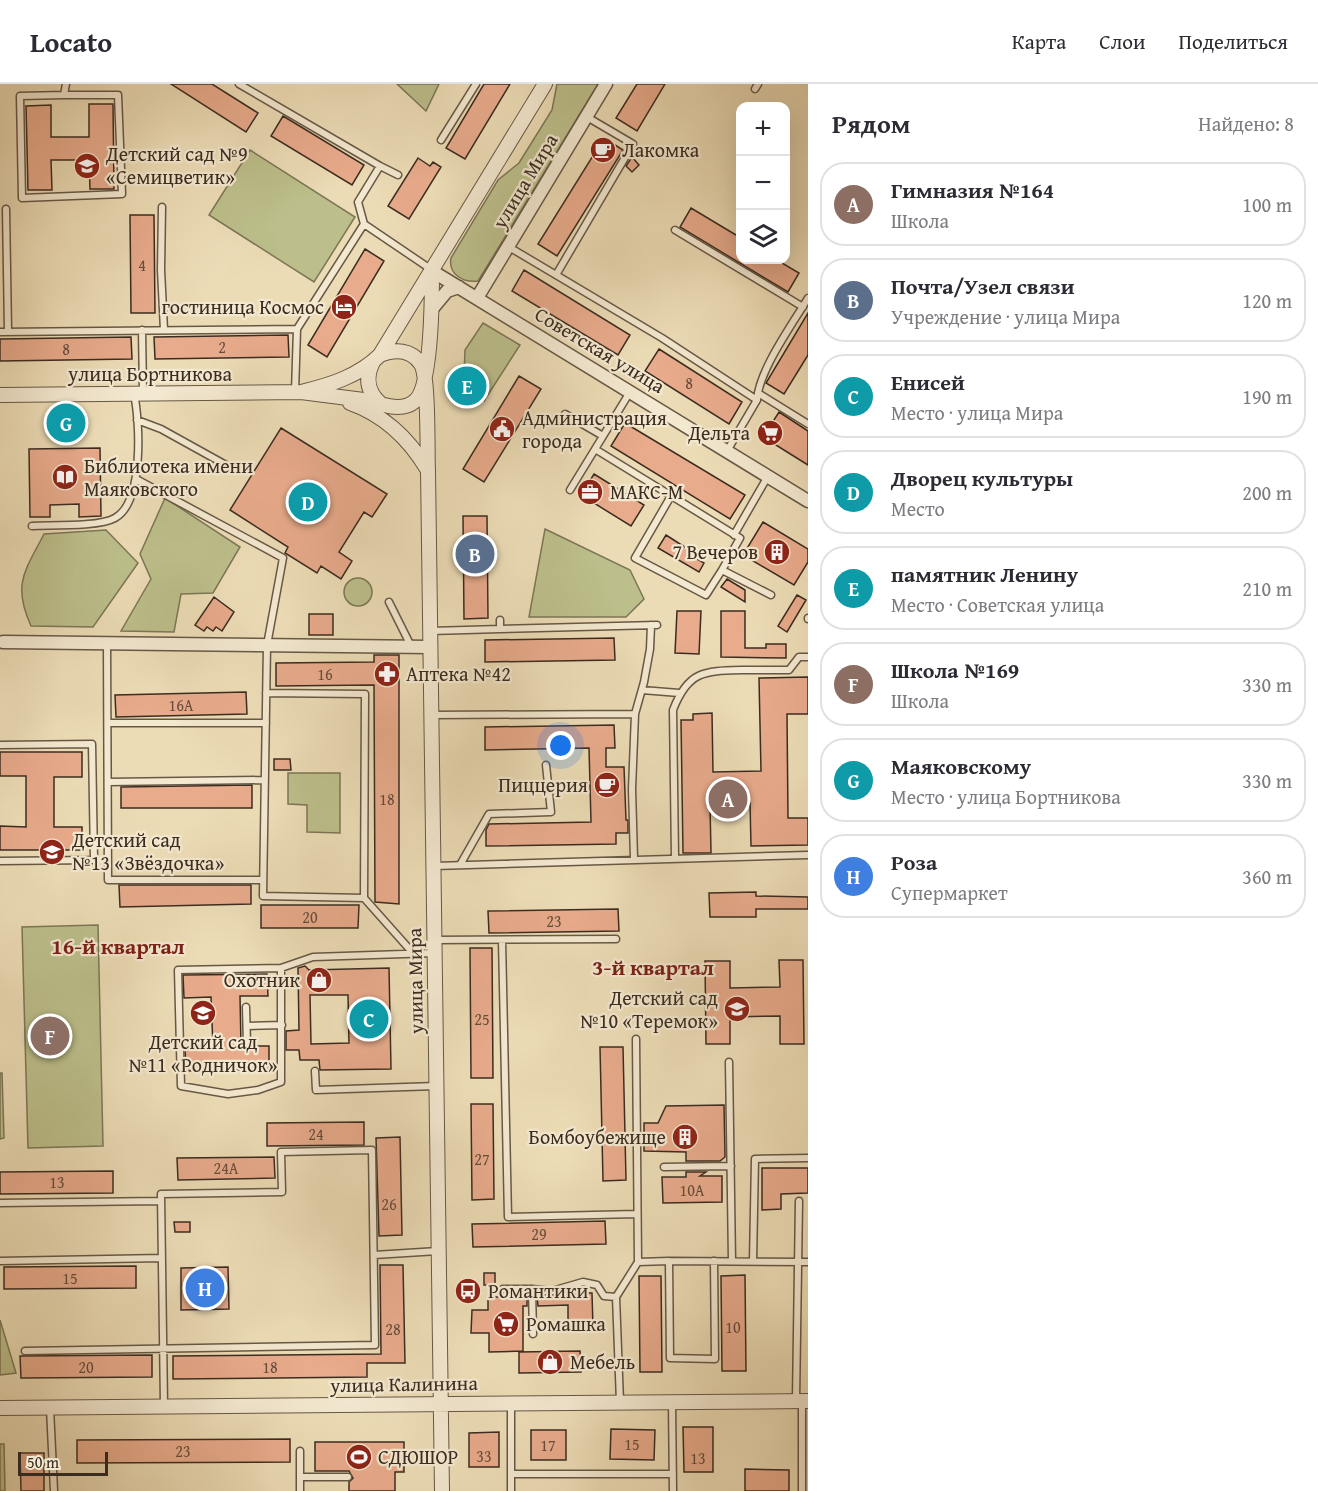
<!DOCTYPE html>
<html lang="ru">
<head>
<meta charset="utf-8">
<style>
	body { margin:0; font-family:"Gentium Book Plus",serif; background:#f2f2f3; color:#2b2b33 }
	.controls { position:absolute; right:18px; top:18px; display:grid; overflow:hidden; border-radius:12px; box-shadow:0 6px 24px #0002 }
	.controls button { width:54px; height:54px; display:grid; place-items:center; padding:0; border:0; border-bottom:2px solid #e1e1e2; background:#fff; color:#2b2b33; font:30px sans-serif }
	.scale { position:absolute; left:18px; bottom:15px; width:90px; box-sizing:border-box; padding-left:6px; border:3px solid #3b2c20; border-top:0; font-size:16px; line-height:21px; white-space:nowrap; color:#3b2c20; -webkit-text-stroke:4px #f3e8d0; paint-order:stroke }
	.you { position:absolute; left:561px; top:662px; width:21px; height:21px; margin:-15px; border:4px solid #fff; border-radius:50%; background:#1a73e8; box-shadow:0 0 0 9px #1a73e833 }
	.badge { display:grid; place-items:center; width:39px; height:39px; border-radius:50%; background:#8f2418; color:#fff; font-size:20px; font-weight:700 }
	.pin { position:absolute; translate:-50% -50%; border:3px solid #fff; box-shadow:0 2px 6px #0006 }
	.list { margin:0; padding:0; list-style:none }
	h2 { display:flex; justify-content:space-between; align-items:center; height:78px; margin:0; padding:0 24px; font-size:26px }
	h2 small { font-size:20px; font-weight:400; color:#7c7c81 }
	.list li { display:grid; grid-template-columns:39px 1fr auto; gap:18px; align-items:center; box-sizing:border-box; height:84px; margin:0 12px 12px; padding:0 12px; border:2px solid #e1e1e2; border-radius:24px }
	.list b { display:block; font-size:22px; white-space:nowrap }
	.list p { margin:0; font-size:20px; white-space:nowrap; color:#7c7c81 }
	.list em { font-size:20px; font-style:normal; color:#7c7c81 }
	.icon { flex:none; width:33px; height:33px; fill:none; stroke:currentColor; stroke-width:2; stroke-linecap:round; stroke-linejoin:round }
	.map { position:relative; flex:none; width:808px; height:1407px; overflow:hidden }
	header { display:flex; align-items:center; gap:36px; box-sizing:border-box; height:84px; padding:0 30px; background:#fff; border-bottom:2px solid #e1e1e2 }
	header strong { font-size:28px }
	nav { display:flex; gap:33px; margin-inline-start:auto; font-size:21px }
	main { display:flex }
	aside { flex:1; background:#fff }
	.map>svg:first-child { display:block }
</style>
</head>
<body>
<header>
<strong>Locato</strong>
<nav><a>Карта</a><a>Слои</a><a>Поделиться</a></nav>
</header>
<main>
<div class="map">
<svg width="808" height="1407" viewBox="0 0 808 1407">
	<rect width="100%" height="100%" fill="#ecdcb6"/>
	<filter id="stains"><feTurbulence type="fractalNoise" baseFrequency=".00333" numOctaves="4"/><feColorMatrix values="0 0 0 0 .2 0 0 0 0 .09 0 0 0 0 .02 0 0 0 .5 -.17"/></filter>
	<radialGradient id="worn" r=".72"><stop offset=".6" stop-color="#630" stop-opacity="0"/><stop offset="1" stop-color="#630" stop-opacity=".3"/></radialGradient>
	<path fill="#bcbf8b" stroke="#7c7656" stroke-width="1.5" d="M397,0H439L426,27Z
		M557,0H598L483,189L478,197C463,199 448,190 451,174L498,96L519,79L552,26Z
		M250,66L355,133L314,198L209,131Z
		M483,239L520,261L484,317L470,309L476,298L464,293L465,266Z
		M165,414L240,463L213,509L181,510L174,548L121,547L151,495L140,470Z
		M545,445L630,486L644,515L626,533H529Z
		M106,446L138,479L93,543L31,542C12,500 25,487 44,450Z
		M344 508a14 14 0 1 1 28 0a14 14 0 1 1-28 0Z
		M340,689V749L307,748V721L288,720V689Z
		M98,841L103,1062L28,1064L22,843Z
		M0,989H2L4,1054L0,1055Z
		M0,1236L16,1289L0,1291Z
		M0,1360H4L5,1407H0Z"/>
	<path fill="#e8ab8c" stroke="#3b2c20" stroke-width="1.5" fill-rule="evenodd" d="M171,0H212L258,29L246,48Z
		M484,0H510L465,75L446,64Z
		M637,0H665L637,47L616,34Z
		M89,20H113L114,105H90L89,76H51L52,106H28L26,22L51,21V53H89Z
		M283,32L364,81L352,101L271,52Z
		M604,54L623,66L557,172L538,160Z
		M632,73L639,81L632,88L626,82Z
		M418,74L430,82L433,78L441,83L409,135L388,122Z
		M691,124L741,154V176H777L799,189L788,208L680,143Z
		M130,131H154L155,229H131Z
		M365,165L384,177L327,273L308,261Z
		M524,186L630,251L618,271L512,207Z
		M808,229V271L784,310L766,299Z
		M288,251L289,273L155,275L154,253Z
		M131,253L132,275L0,277V255Z
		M659,265L742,318L729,340L645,287Z
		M519,292L541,305L484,398L463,385Z
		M779,328L808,347V381L763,353Z
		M625,339L745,411L730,435L611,362Z
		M281,344L387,410L372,433L364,428L339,468L352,477L341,495L321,482L317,489L285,469L288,463L230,426Z
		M100,364L101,432L79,433V420L50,421V433H30L29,365Z
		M594,390L644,421L631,442L581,411Z
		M463,432H487L488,534L464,535Z
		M763,438L808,465V478L794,501L743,471Z
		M666,451L691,467L689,470L704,479L699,488L658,464Z
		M727,495L745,506V518L721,503Z
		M797,511L806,516L787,548L778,542Z
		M214,513L234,528L222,547L216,543L213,547L207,543L204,547L195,541Z
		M677,527H701L699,570L675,569Z
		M721,527H745V564H766V560H786V574L721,573Z
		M309,530H333V551H309Z
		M614,554L615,576L485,578V556Z
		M374,571H399V820L375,818L374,601L276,602V579L374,578Z
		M808,593V630H787L788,734H808V761L751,762L750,719L710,720L711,769H683L681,636H693V630L712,629L713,688L761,687L759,594Z
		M246,608L247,630L116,633L115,611Z
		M614,641L615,664H606V683H624L626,736H628V749H616V760L486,762V746L489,740L591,738L589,664L485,666V643Z
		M0,668H82V693H54V743H82V766H0V742L26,743V692H0Z
		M274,675H290L291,686H274Z
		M252,701V724H121V703Z
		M119,801H251V820L120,823Z
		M756,808V812L808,813V825H756V833H710L709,809Z
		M261,821H359L358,844H261Z
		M618,825L619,847L489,849L488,827Z
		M470,864H492L493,994H471Z
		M779,876H803L804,960H780V932L730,933V960H706L705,877H730V904L780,903Z
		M305,882L309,886L389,884L391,985L320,986L319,976H300L299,966H286V947L299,946L298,884ZM310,911H348L349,959L311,960Z
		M267,890L268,912H240L241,962L248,965L252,962H269V985L186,987L185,963H213L211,913L184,914L183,891Z
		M600,963H623L626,1096L603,1097Z
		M471,1020H493L494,1115L472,1116Z
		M724,1021L725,1073L720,1077H686V1068L644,1067V1039H658L666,1022Z
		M364,1038V1061L267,1062V1039Z
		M400,1053L402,1151L379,1152L376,1054Z
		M274,1073L275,1094L178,1096L177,1074Z
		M762,1084H808V1109L781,1110V1125L762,1126Z
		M113,1087V1109L0,1110V1088Z
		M686,1088H706L700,1092H722V1118L663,1119L662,1093H686Z
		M605,1137L606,1160L473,1163L472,1140Z
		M174,1138H190V1148H175Z
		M380,1181H403L405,1279H367V1293L173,1295V1272L381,1270Z
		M136,1182V1204L4,1205V1183Z
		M228,1183L229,1225L181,1226V1184Z
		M484,1189H495V1201H484Z
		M745,1191L746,1287H722L721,1192Z
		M639,1192H661L662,1288H640Z
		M563,1209H592L593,1243L568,1244V1221L538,1222L537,1213L540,1211L552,1212Z
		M488,1213H527V1222H523V1267L489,1268V1249H471L472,1226H488Z
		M580,1267L581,1288L519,1289V1268Z
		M152,1271V1293L21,1294L20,1272Z
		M683,1343H713V1388H684Z
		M611,1345L655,1346L654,1376L610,1375Z
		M531,1346H566V1376H531Z
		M499,1348V1383H469V1349Z
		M290,1355V1378L77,1379V1356Z
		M315,1358H404V1388H395V1407H349V1398L353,1394L349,1387H315Z
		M20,1369H44V1407H21Z
		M745,1385L789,1386V1407H745Z"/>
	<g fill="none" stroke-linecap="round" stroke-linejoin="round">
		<g stroke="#675846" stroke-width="9">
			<path id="service" d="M239,0L380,82L398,91
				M755,5L758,0
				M64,11H118L122,110L22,114L20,12Z
				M64,11L66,0
				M441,56L476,0
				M380,82L358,118L364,140L432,186
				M162,123L161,186L164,246
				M6,125L8,247
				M675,146L803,223
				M509,163L662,254L757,316C759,286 792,241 808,214
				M556,191L633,60L587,33
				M142,246L143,308
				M0,248L297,245
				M295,308L297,245L364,140
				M758,309L808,340
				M565,330L603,352
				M137,336L161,345L235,386
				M595,365L740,454L722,486
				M727,367L757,316
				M136,395L283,474L267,561L263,812L364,814
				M570,406L630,308
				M671,412L635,474L706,511L722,486L771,511
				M32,442C52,441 99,443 115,434C144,418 140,338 134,310
				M734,451L768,392
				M389,518L411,562
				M808,534V535
				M500,545L657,541
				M431,547L500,545V536
				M107,559L108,796H263
				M642,606L679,609
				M266,609L365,610L364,814L412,868
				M432,631L635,630
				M108,639H266
				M0,661L92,660L94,776L0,777
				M108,698L265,696
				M675,774L673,626C688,587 704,587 742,586C758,586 773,586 789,586L799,573H808
				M634,775L632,705L635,630L644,598L650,565L651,541
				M460,781L489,730L551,728L546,681
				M434,782L808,771
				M435,856L616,855
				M502,856L508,1133L637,1130
				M281,884L178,886L181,1002L228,1010L258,1006L281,998V884L313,873L434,869
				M246,923L247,960
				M247,942L282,941
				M636,955L638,1178
				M729,978L732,1177
				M315,987L316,1006L436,1002
				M664,1083L731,1082
				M0,1119L161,1117
				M374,1171L438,1167
				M0,1177L162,1174
				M669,1177L670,1274L715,1275L714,1177
				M753,1177L755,1075L808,1074
				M503,1205H532
				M533,1250L532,1205L552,1207L583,1198L597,1201L604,1212L616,1213
				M25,1267L375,1261L372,1066L281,1068L282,1108L161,1110L164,1322
				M796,1316L799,1117
				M620,1318L616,1213L638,1178L669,1177L808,1178
				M672,1318L673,1407
				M802,1318V1407
				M511,1319V1390
				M50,1324L54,1407
				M300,1367V1407
				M300,1393H348
				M511,1407V1390H673"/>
		</g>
		<g stroke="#675846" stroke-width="15">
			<path id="minor" d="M432,187L808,417
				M477,214L606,0
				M432,225L447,207L459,203
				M3,558L430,563"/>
		</g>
		<g stroke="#675846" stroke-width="16">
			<path id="tertiary" d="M380,271C395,265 411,265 421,280C429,293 427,367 428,387L442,1407
				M373,278C365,294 367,308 381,320
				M301,308C330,301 359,292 380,271L545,0
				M0,311L301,308L379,318
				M350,319C384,331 409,355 427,385
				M384,321C395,324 406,325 415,317C432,303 432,211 432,187
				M0,1324L808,1317"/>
		</g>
		<use href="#service" stroke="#f3e8d0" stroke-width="6"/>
		<use href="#minor" stroke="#f3e8d0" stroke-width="12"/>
		<use href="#tertiary" stroke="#f3e8d0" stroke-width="14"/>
	</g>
	<defs>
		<g id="cafe-disc" transform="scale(1.35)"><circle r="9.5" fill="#8f2418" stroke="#f3e8d0"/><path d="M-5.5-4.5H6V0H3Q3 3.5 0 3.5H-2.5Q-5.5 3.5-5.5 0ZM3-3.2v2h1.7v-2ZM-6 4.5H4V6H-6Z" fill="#fff"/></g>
		<g id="school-disc" transform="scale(1.35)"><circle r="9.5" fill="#8f2418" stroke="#f3e8d0"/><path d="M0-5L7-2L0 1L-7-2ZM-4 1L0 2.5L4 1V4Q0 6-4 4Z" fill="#fff"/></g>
		<g id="hotel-disc" transform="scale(1.35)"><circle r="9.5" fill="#8f2418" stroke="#f3e8d0"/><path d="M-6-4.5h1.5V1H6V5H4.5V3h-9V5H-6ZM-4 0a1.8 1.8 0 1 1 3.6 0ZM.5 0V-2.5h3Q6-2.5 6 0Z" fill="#fff"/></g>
		<g id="civic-disc" transform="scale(1.35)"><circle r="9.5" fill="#8f2418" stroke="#f3e8d0"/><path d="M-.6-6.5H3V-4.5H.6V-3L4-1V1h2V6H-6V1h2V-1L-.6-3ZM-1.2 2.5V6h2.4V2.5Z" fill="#fff"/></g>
		<g id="supermarket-disc" transform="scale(1.35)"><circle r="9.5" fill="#8f2418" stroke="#f3e8d0"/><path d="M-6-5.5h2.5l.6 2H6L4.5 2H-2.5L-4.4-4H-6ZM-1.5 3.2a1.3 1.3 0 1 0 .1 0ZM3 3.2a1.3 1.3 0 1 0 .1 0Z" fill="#fff"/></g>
		<g id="library-disc" transform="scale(1.35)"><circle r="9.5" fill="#8f2418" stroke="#f3e8d0"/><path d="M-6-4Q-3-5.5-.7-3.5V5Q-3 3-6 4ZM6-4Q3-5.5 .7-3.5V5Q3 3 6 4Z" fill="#fff"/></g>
		<g id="office-disc" transform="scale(1.35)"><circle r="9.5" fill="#8f2418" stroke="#f3e8d0"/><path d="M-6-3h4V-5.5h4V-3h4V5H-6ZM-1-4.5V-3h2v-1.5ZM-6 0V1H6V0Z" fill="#fff"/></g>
		<g id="building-disc" transform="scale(1.35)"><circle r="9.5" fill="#8f2418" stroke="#f3e8d0"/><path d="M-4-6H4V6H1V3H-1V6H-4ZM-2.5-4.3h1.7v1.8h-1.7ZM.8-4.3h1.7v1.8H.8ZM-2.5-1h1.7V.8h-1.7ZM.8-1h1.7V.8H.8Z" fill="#fff"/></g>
		<g id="pharmacy-disc" transform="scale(1.35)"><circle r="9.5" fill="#8f2418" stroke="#f3e8d0"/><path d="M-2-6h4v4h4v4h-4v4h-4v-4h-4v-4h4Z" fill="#fff"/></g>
		<g id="shop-disc" transform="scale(1.35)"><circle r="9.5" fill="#8f2418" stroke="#f3e8d0"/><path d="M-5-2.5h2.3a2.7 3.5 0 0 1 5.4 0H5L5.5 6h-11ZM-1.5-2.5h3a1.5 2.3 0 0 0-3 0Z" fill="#fff"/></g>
		<g id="bus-disc" transform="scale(1.35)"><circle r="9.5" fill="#8f2418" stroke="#f3e8d0"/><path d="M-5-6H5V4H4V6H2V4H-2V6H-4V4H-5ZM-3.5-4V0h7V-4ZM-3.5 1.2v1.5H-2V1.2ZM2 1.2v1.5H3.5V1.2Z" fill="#fff"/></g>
		<g id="stadium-disc" transform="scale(1.35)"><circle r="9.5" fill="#8f2418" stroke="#f3e8d0"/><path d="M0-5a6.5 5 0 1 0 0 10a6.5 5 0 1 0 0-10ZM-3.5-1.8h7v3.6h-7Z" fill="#fff"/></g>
	</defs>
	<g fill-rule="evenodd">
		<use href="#cafe-disc" x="603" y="66"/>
		<use href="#school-disc" x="87" y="82"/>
		<use href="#hotel-disc" x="344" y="223"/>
		<use href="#civic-disc" x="502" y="345"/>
		<use href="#supermarket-disc" x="770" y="349"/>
		<use href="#library-disc" x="65" y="393"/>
		<use href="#office-disc" x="590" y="408"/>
		<use href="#building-disc" x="777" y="468"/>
		<use href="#pharmacy-disc" x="387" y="590"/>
		<use href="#cafe-disc" x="607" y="701"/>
		<use href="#school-disc" x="52" y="768"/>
		<use href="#shop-disc" x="319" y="896"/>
		<use href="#school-disc" x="737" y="925"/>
		<use href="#school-disc" x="203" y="929"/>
		<use href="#building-disc" x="685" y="1053"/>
		<use href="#bus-disc" x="468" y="1207"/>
		<use href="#supermarket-disc" x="506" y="1240"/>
		<use href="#shop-disc" x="550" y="1278"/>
		<use href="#stadium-disc" x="359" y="1373"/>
	</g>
	<g text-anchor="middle" stroke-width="4.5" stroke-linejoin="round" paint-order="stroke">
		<g font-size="16" fill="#664c3b">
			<text x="142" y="187">4</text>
			<text x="222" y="269">2</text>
			<text x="66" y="271">8</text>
			<text x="689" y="305">8</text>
			<text x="325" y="596">16</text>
			<text x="181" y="627">16А</text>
			<text x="387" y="721">18</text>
			<text x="310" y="839">20</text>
			<text x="554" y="843">23</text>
			<text x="482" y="941">25</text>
			<text x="316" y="1056">24</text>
			<text x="482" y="1081">27</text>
			<text x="226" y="1090">24А</text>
			<text x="57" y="1104">13</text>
			<text x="692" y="1112">10А</text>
			<text x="389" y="1126">26</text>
			<text x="539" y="1156">29</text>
			<text x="70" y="1200">15</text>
			<text x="733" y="1249">10</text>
			<text x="393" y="1251">28</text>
			<text x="86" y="1289">20</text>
			<text x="270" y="1289">18</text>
			<text x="632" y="1366">15</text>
			<text x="548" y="1367">17</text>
			<text x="183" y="1373">23</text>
			<text x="484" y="1378">33</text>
			<text x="698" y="1380">13</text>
		</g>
		<g font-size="20" fill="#3b2c20" stroke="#f3e8d0" text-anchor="start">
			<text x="622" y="73">Лакомка</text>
			<text x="106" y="77">Детский сад №9<tspan x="106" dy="23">«Семицветик»</tspan></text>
			<text x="324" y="230" text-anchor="end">гостиница Космос</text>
			<text x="522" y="341">Администрация<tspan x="522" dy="23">города</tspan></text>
			<text x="750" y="356" text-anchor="end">Дельта</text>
			<text x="84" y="389">Библиотека имени<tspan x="84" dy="23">Маяковского</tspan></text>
			<text x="610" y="415">МАКС-М</text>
			<text x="758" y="475" text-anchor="end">7 Вечеров</text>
			<text x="406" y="597">Аптека №42</text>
			<text x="588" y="708" text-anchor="end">Пиццерия</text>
			<text x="72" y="763">Детский сад<tspan x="72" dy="23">№13 «Звёздочка»</tspan></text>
			<text x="300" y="903" text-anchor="end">Охотник</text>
			<text x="718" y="921" text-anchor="end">Детский сад<tspan x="718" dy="23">№10 «Теремок»</tspan></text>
			<text x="203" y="965" text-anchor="middle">Детский сад<tspan x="203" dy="23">№11 «Родничок»</tspan></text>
			<text x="666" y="1060" text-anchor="end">Бомбоубежище</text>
			<text x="488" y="1214">Романтики</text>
			<text x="526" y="1247">Ромашка</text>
			<text x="570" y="1285">Мебель</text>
			<text x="378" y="1380">СДЮШОР</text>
		</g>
		<g font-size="20" fill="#3b2c20" stroke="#f3e8d0">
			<text transform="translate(525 97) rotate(-59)" y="7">улица Мира</text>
			<text transform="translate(600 266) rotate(31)" y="7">Советская улица</text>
			<text x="150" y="297">улица Бортникова</text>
			<text transform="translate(415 897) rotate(-91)" y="7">улица Мира</text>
			<text transform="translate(404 1300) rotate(-1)" y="7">улица Калинина</text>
		</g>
		<g font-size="22" font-weight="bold" fill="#7a1f14" stroke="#f3e8d0">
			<text x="118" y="870">16-й квартал</text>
			<text x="653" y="891">3-й квартал</text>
		</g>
	</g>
	<rect width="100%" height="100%" filter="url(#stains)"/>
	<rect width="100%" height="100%" fill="url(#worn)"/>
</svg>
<div class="controls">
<button>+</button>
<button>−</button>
<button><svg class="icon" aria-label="layers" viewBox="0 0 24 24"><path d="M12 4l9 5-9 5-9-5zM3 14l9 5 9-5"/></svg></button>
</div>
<div class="scale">50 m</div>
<div class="you"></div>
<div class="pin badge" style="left:728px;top:715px;background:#8d6e63">A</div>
<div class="pin badge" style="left:475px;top:470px;background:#5c6f8a">B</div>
<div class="pin badge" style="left:369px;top:935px;background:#0f9aa8">C</div>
<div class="pin badge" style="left:308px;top:418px;background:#0f9aa8">D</div>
<div class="pin badge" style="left:467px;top:302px;background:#0f9aa8">E</div>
<div class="pin badge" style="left:50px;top:952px;background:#8d6e63">F</div>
<div class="pin badge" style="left:66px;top:339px;background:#0f9aa8">G</div>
<div class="pin badge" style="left:205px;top:1204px;background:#3f7fe0">H</div>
</div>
<aside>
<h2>Рядом<small>Найдено: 8</small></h2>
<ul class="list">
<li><span class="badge" style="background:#8d6e63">A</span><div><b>Гимназия №164</b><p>Школа</p></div><em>100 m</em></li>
<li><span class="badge" style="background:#5c6f8a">B</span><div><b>Почта/Узел связи</b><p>Учреждение · улица Мира</p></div><em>120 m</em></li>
<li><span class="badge" style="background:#0f9aa8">C</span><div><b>Енисей</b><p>Место · улица Мира</p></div><em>190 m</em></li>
<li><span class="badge" style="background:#0f9aa8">D</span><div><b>Дворец культуры</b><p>Место</p></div><em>200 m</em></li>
<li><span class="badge" style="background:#0f9aa8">E</span><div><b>памятник Ленину</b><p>Место · Советская улица</p></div><em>210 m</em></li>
<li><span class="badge" style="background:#8d6e63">F</span><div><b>Школа №169</b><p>Школа</p></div><em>330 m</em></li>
<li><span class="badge" style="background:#0f9aa8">G</span><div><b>Маяковскому</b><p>Место · улица Бортникова</p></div><em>330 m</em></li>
<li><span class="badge" style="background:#3f7fe0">H</span><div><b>Роза</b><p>Супермаркет</p></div><em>360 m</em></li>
</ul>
</aside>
</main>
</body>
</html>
